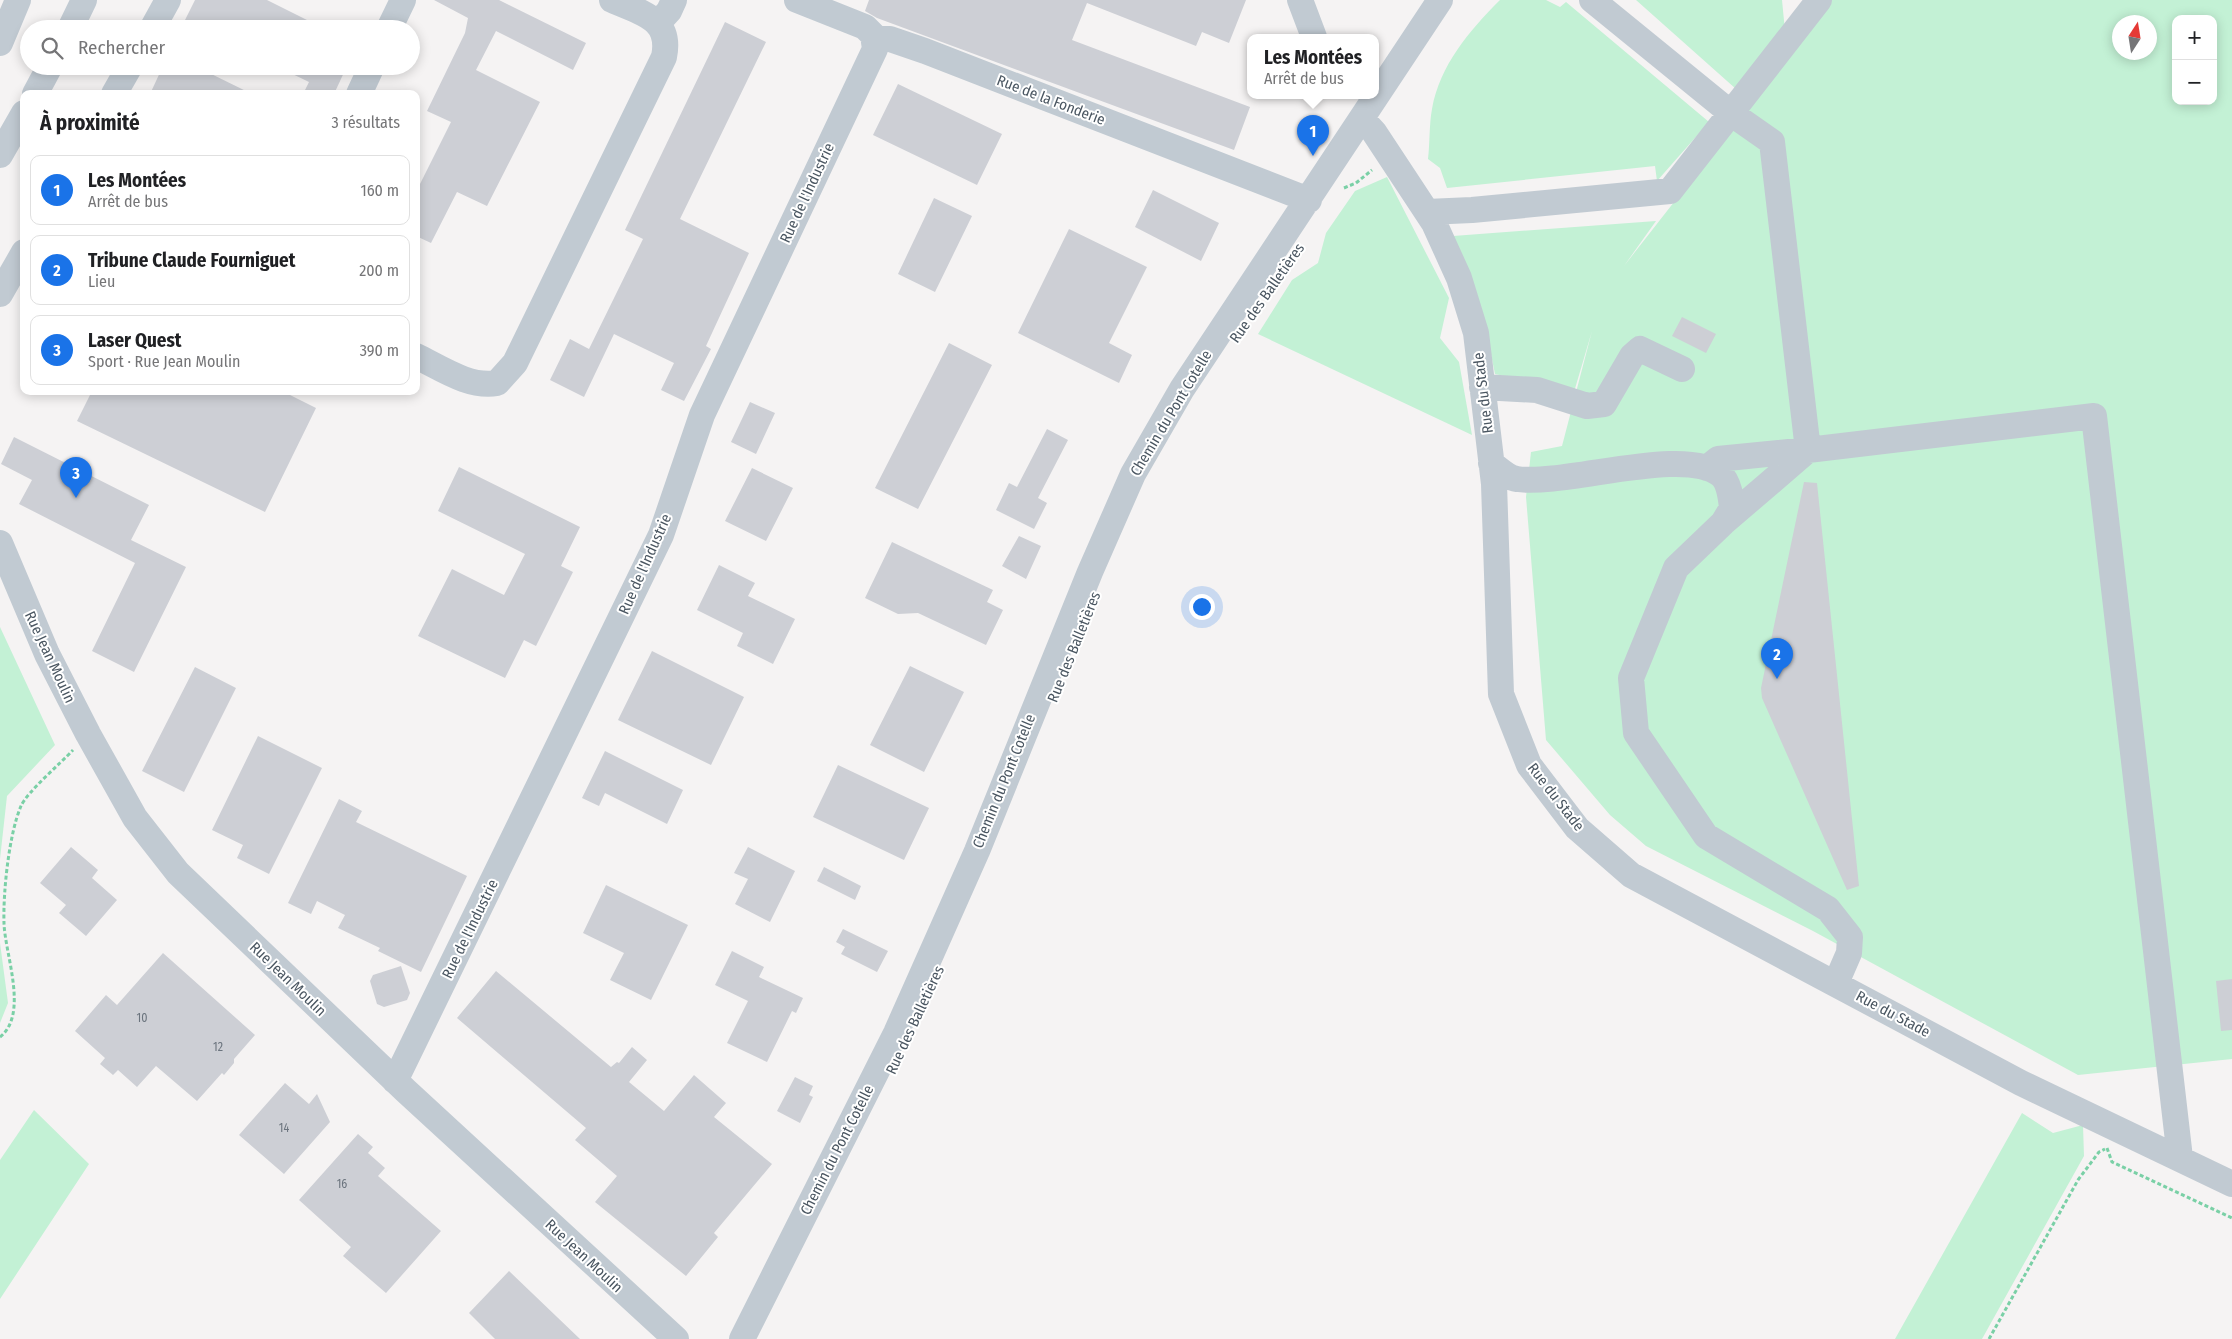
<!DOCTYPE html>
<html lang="fr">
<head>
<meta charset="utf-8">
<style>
	body { margin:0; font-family:"Fira Sans Condensed",sans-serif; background:#f6f6f6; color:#202124 }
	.controls { position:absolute; right:15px; top:15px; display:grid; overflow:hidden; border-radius:10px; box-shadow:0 2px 12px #0003 }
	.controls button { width:45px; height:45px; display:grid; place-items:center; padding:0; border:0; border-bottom:1px solid #e0e0e0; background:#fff; color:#202124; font:25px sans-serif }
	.compass { position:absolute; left:2112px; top:15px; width:45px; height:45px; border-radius:50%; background:#fff; box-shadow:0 2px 12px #0003; rotate:12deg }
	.you { position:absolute; left:1201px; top:606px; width:18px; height:18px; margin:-12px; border:4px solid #fff; border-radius:50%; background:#1a73e8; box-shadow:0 0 0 8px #1a73e833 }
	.badge { display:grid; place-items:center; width:32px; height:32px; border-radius:50%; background:#1a73e8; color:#fff; font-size:16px; font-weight:700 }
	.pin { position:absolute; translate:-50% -41px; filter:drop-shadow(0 1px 2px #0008) }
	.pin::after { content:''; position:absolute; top:26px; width:18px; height:15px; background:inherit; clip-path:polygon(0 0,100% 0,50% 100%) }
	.popup { position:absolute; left:1247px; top:34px; width:132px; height:65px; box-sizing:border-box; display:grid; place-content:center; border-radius:10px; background:#fff; filter:drop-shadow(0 1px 4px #0005); font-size:16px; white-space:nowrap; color:#757577 }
	.popup b { font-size:19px; color:#202124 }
	.popup::after { content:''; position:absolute; left:50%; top:100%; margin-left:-10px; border:10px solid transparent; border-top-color:#fff }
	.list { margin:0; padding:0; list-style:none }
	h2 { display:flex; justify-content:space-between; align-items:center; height:65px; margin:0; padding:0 20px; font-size:21px }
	h2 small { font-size:16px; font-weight:400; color:#757577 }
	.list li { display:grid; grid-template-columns:32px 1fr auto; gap:15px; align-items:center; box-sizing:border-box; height:70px; margin:0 10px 10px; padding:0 10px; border:1px solid #e0e0e0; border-radius:10px }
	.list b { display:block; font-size:19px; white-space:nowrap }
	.list p { margin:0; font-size:16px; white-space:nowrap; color:#757577 }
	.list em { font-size:16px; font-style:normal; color:#757577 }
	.icon { flex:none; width:28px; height:28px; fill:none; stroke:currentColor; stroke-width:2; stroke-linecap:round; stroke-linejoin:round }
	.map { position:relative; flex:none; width:2232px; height:1339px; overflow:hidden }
	.search { position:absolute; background:#fff; box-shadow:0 2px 12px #0003; left:20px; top:20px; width:400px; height:55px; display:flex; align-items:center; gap:12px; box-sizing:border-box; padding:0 18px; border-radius:28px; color:#757577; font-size:19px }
	.panel { position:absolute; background:#fff; box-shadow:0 2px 12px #0003; left:20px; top:90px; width:400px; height:305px; border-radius:10px }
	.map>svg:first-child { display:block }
</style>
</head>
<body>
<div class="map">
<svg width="2232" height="1339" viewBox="0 0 2232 1339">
	<rect width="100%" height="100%" fill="#f5f3f3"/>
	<path fill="#c3f1d5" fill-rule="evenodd" d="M1500,0H1546L1560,7L1566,2L1709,122L1657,181L1655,166L1447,188L1440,168L1428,159C1430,143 1429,125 1432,109C1440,65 1469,31 1500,0Z
		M1636,0H1782L1785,31L1736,89Z
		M1832,0H2232V1059L2078,1075L1813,931L1646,846L1610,815L1546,740L1526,497L1531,452L1562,446L1592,331L1574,392L1495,374L1487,335L1453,236L1656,221L1624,266ZM2176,19H2213V101H2176ZM2120,22H2150V52H2120Z
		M1387,177L1449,298L1440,338L1459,362L1472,435L1258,334L1292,280L1318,263L1326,233L1355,191Z
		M0,627L55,745L7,796L0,859Z
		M0,943L8,1003L0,1023Z
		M34,1110L89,1164L0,1299V1160Z
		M2022,1113L2053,1133L2083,1125L2084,1156L1982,1339H1895Z"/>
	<path fill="#cdcfd5" d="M195,0H267L325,29H198L184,22Z
		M434,0H499L586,43L573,70L496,31L476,70L540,102L487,206L457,192L431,243L416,236V192L451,122L427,111L465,33L468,18Z
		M869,0H1246L1229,43L1202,32L1196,46L1087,3L1072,40L1250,107L1234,150L877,18L865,11Z
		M725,22L766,42L680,219L749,253L706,346L711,349L684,401L661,390L674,363L614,334L584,397L550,380L570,339L589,349L643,239L625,230Z
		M163,66H195L252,94H150Z
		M276,66H347L334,94H303L309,82Z
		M898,84L1002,134L977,185L873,135Z
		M1153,190L1219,223L1201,261L1135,227Z
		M934,198L972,216L935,292L898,274Z
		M1069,229L1147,267L1109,343L1132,355L1119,383L1018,333Z
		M1682,317L1716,334L1706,353L1672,336Z
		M949,343L992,365L918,509L875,488Z
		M92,391H282L316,408L265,512L77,421Z
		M750,402L775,413L756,454L731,442Z
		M1047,429L1068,440L1038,498L1047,503L1034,529L996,510L1009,483L1017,487Z
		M14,437L149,505L131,540L186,567L134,672L92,651L135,563L19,504L32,480L1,464Z
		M459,467L580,527L561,566L573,572L536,646L524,640L505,678L418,636L452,569L504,595L525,554L438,511Z
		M752,468L793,488L766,541L725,521Z
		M1804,482L1817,483L1859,886L1847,890L1762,698L1761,688Z
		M1019,536L1041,546L1026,579L1002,566Z
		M892,542L993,590L987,602L1003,610L986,645L918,613L898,614L865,598Z
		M719,565L755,583L748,596L795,619L773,664L737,646L743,633L697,610Z
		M652,651L744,697L711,765L618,720Z
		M910,666L964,692L924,772L870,745Z
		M195,667L236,688L184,792L142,771Z
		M258,736L322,768L269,874L237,858L243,845L212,830Z
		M605,751L683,790L667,824L605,793L599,806L582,798Z
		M838,765L929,808L904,860L813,817Z
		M339,799L362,811L356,822L467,876L421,972L378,951L380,948L338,928L345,915L317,901L311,914L288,903Z
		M71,847L98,870L92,878L117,900L86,936L59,913L66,905L40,883Z
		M748,847L795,871L770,922L735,904L748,879L734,873Z
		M824,867L861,886L855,900L817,881Z
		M606,885L688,925L651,1000L610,980L624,953L583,933Z
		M843,929L888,951L877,972L841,954L845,947L836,942Z
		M732,951L764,967L759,977L803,998L796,1013L792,1011L767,1062L727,1043L748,1001L715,985Z
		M163,953L255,1035L234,1059V1063L224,1075L222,1073L197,1101L156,1066L137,1087L118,1070L113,1075L100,1064L105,1058L75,1031L106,995L117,1005Z
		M401,966L410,993L407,1000L384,1007L377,1004L370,981L373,975Z
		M496,971L611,1067L617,1062L619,1063L632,1047L647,1060L629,1082L664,1111L694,1075L726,1103L714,1117L772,1164L714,1233L718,1237L686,1276L595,1202L617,1176L575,1140L586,1128L457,1018Z
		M2232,979V1030L2221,1031L2216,981Z
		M795,1077L813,1086L809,1095L813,1097L800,1123L777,1111Z
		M285,1083L309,1104L317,1094L330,1122L284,1174L239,1135Z
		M358,1134L373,1147L368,1153L385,1168L378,1176L441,1231L386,1293L343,1256L351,1247L299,1200Z
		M509,1271L580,1339H495L469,1313Z"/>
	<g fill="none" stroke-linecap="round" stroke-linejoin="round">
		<path stroke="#7ad0a6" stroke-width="3" stroke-dasharray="4 2.5" stroke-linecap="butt" d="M1344,188L1356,183L1372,170
			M0,1037C29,1014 5,955 4,923C3,892 9,834 21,806C27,792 61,763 73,750
			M2107,1148L2112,1162L2232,1218
			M1989,1339L2078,1180L2099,1152L2105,1149"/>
		<path stroke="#c1cad2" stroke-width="26" d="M1300,0L1314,37
			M1592,0L1732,114L1772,142L1808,450L1723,523
			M658,23L669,11L674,0
			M70,29L84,0
			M152,29L168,0
			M389,29L403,0
			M874,39H890L925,51L1309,200
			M0,43L18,0
			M35,94L50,66
			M114,94L130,66
			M359,94L372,66
			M1362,119L1374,132L1434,223L1459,278L1476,333L1494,484L1501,694L1529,765L1577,828L1631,875L2021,1083L2232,1184
			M0,155L24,113
			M1427,212L1472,210L1670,191L1819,0
			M0,294L24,252
			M416,356C441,368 469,388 497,383L515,363L664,57C672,18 641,13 612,0
			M1482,387L1537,390L1587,406L1604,404L1632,356L1640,349L1682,369
			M1491,463C1498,468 1508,478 1517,479C1566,486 1685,445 1721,475C1729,482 1731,498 1732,508L1723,523L1676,568L1631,678L1636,733L1706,836L1828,909L1850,937L1849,953L1836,983
			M1707,468L1718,459L1808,450L2094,416L2180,1158
			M0,543L47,654L88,734L135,818L178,873L406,1091L676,1339
			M395,1081L661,535L702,415L875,49L873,35L865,27L797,0
			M742,1339L896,1033L977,851L1090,572L1133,474L1182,389L1440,0"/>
	</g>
	<g text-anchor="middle" stroke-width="4" stroke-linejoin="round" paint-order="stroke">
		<g font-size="12" fill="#6b747e">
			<text x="142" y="1022">10</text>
			<text x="218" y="1051">12</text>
			<text x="284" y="1132">14</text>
			<text x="342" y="1188">16</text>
		</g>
		<g font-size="15" fill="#4a5661" stroke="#fff">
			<text transform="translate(1051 100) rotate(21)" y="5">Rue de la Fonderie</text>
			<text transform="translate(807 193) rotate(-65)" y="5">Rue de l'Industrie</text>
			<text transform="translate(1267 293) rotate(-55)" y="5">Rue des Balletières</text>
			<text transform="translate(1483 393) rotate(-97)" y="5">Rue du Stade</text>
			<text transform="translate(1171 413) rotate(-59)" y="5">Chemin du Pont Cotelle</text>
			<text transform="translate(645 564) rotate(-66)" y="5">Rue de l'Industrie</text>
			<text transform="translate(1074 647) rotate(-68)" y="5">Rue des Balletières</text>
			<text transform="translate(50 657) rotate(65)" y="5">Rue Jean Moulin</text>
			<text transform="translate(1004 781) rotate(-68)" y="5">Chemin du Pont Cotelle</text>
			<text transform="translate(1556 797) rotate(52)" y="5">Rue du Stade</text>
			<text transform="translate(470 929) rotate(-64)" y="5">Rue de l'Industrie</text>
			<text transform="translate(288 979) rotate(44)" y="5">Rue Jean Moulin</text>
			<text transform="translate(1893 1014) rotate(28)" y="5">Rue du Stade</text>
			<text transform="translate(915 1020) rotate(-65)" y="5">Rue des Balletières</text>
			<text transform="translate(837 1150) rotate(-63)" y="5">Chemin du Pont Cotelle</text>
			<text transform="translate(584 1256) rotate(43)" y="5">Rue Jean Moulin</text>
		</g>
	</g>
</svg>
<div class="controls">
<button>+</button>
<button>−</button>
</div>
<svg class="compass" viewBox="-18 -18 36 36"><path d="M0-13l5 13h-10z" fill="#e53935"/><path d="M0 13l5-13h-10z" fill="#757577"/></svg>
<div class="you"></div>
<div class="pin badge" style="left:1313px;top:156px">1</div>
<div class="popup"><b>Les Montées</b>Arrêt de bus</div>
<div class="pin badge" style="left:1777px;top:679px">2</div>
<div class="pin badge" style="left:76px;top:498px">3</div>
<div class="search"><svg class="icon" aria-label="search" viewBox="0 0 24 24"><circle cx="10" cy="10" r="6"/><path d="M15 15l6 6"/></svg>Rechercher</div>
<section class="panel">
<h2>À proximité<small>3 résultats</small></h2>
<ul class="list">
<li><span class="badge">1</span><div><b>Les Montées</b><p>Arrêt de bus</p></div><em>160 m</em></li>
<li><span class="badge">2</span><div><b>Tribune Claude Fourniguet</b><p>Lieu</p></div><em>200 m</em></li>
<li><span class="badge">3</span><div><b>Laser Quest</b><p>Sport · Rue Jean Moulin</p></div><em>390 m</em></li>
</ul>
</section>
</div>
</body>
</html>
